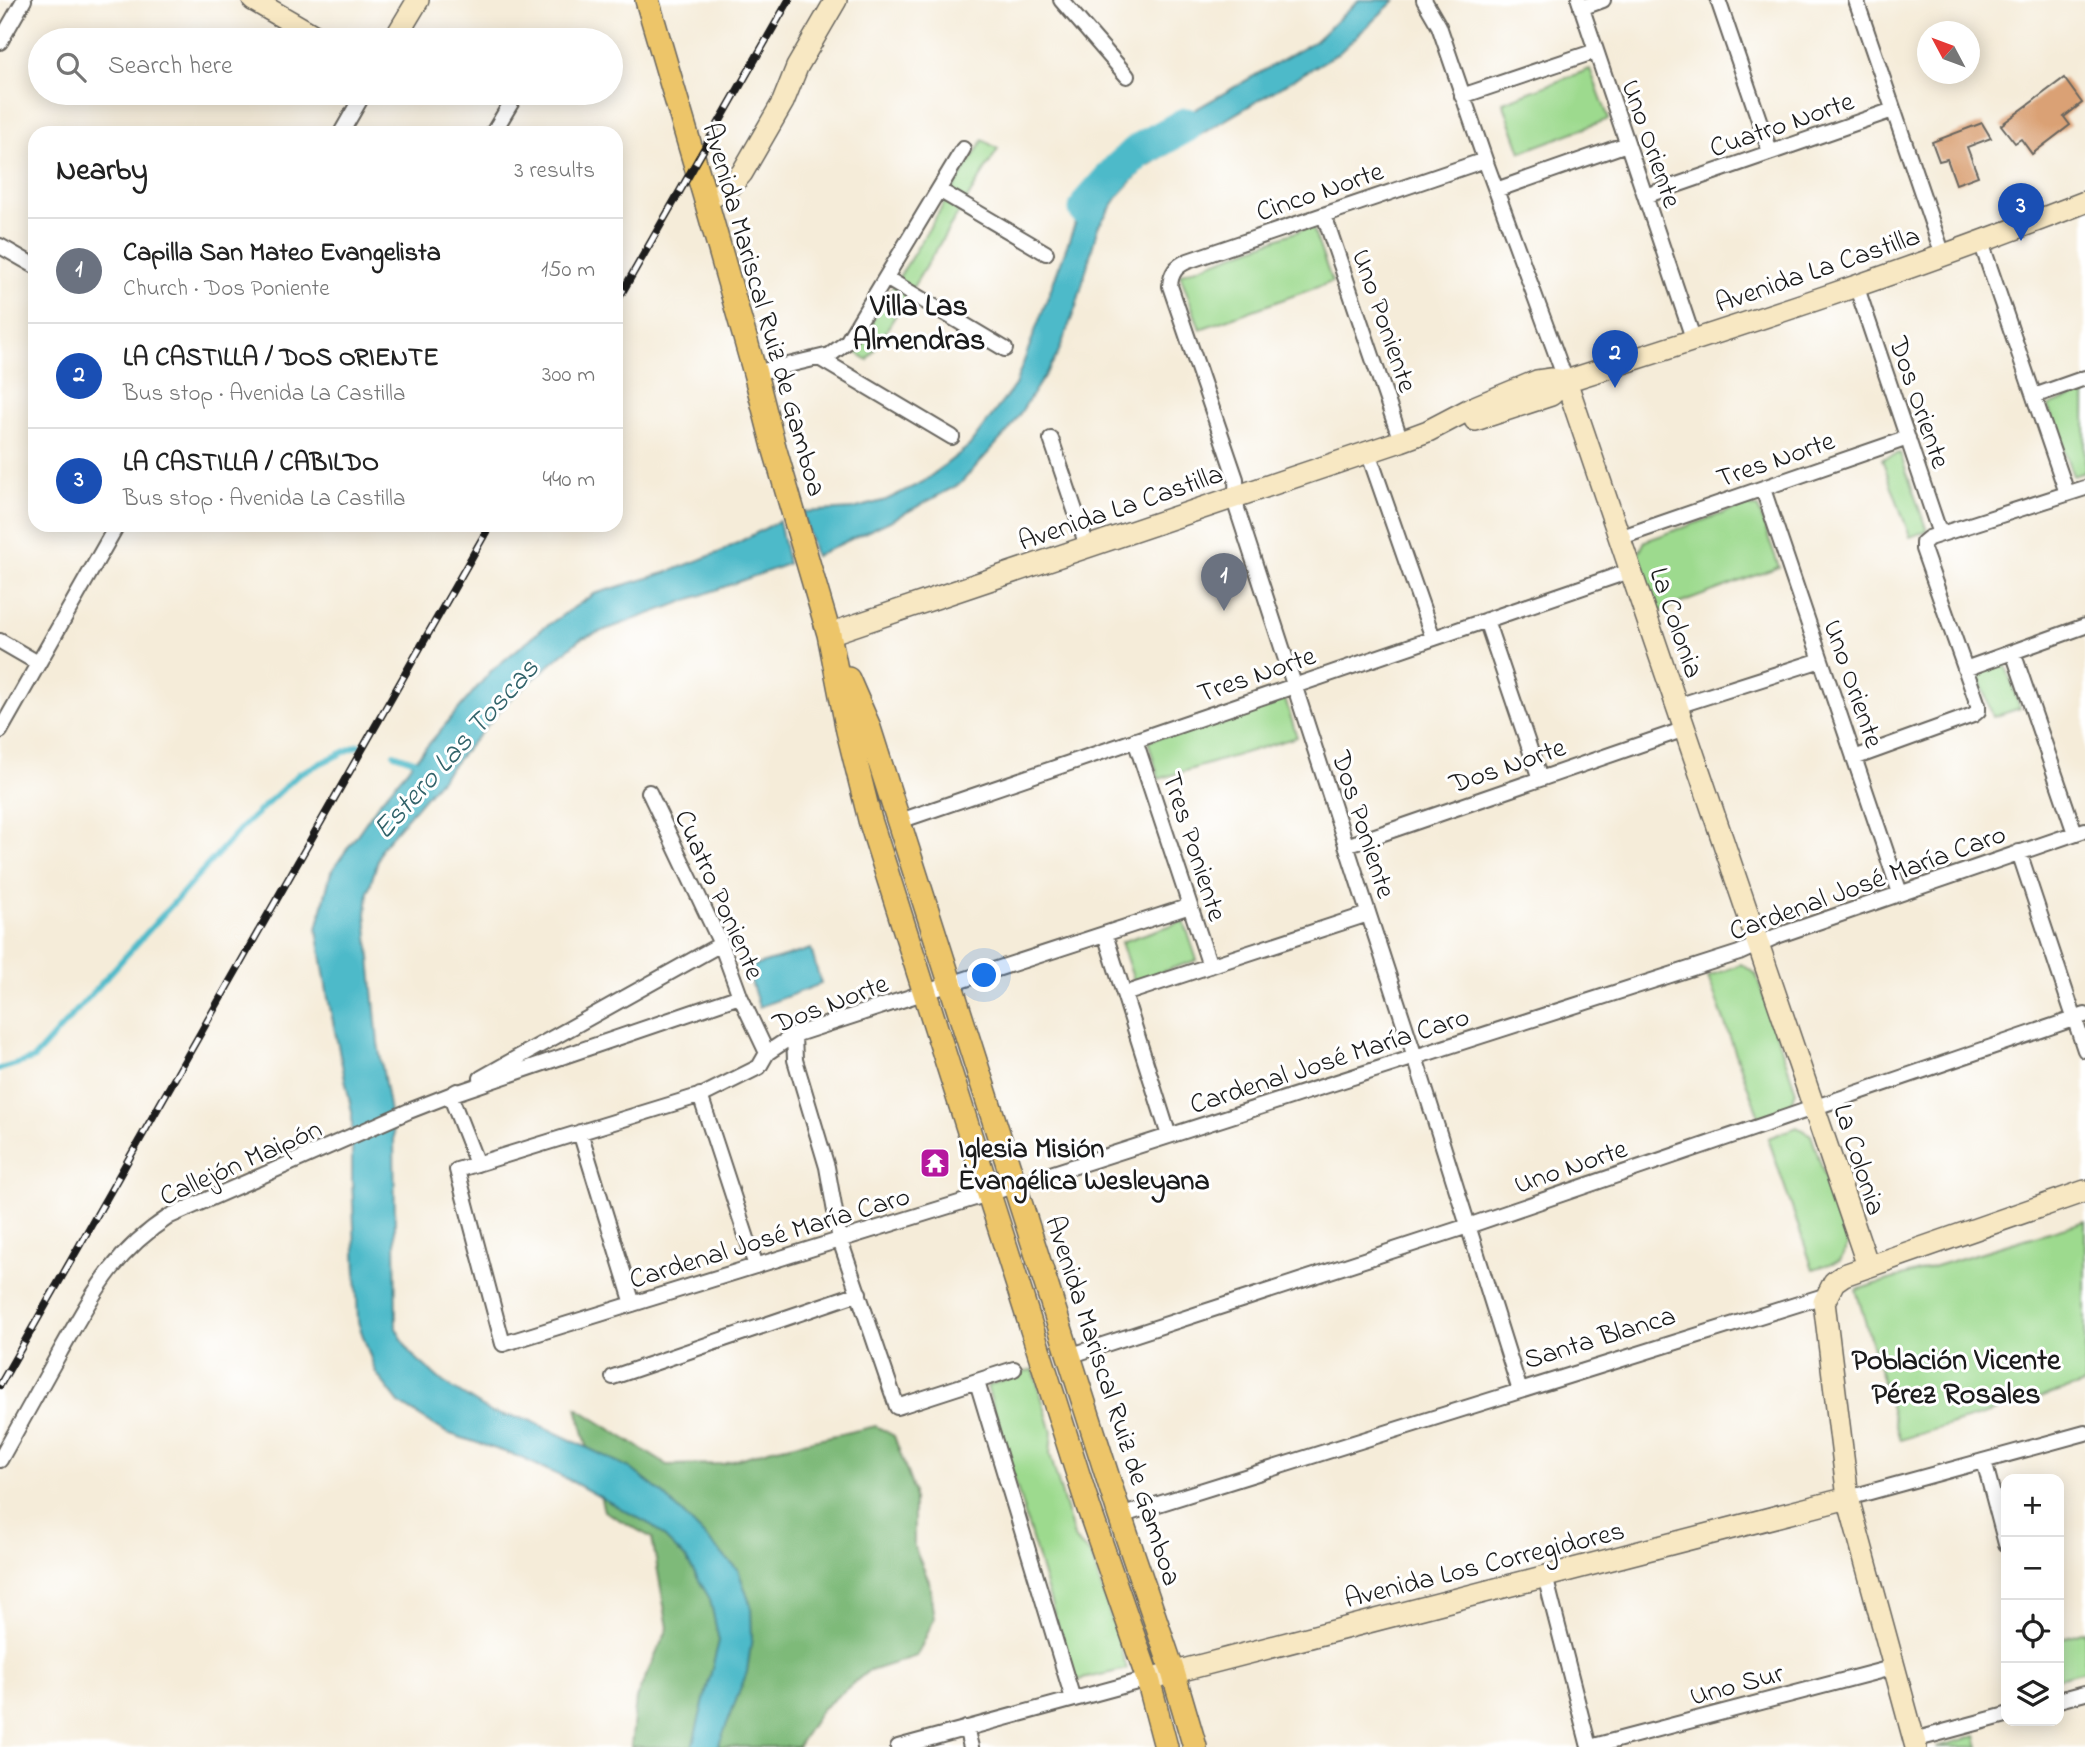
<!DOCTYPE html>
<html lang="en">
<head>
<meta charset="utf-8">
<style>
	body { margin:0; font-family:"Indie Flower",sans-serif; background:#f6f6f6; color:#222 }
	.controls { position:absolute; right:21px; bottom:21px; display:grid; overflow:hidden; border-radius:14px; box-shadow:0 4px 18px #0003 }
	.controls button { width:63px; height:63px; display:grid; place-items:center; padding:0; border:0; border-bottom:2px solid #e0e0e0; background:#fff; color:#222; font:35px sans-serif }
	.compass { position:absolute; left:1917px; top:21px; width:63px; height:63px; border-radius:50%; background:#fff; box-shadow:0 4px 18px #0003; rotate:311deg }
	.you { position:absolute; left:985px; top:976px; width:24px; height:24px; margin:-18px; border:5px solid #fff; border-radius:50%; background:#1a73e8; box-shadow:0 0 0 10px #1a73e833 }
	.badge { display:grid; place-items:center; width:46px; height:46px; border-radius:50%; background:#111827; color:#fff; font-size:23px; font-weight:700 }
	.pin { position:absolute; translate:-50% -58px; filter:drop-shadow(0 2px 4px #0008) }
	.pin::after { content:''; position:absolute; top:37px; width:24px; height:21px; background:inherit; clip-path:polygon(0 0,100% 0,50% 100%) }
	.list { margin:0; padding:0; list-style:none }
	h2 { display:flex; justify-content:space-between; align-items:center; height:91px; margin:0; padding:0 28px; font-size:30px }
	h2 small { font-size:23px; font-weight:400; color:#767676 }
	.list li { display:grid; grid-template-columns:46px 1fr auto; gap:21px; align-items:center; box-sizing:border-box; height:105px; padding:0 28px; border-top:2px solid #e0e0e0 }
	.list b { display:block; font-size:26px; white-space:nowrap }
	.list p { margin:0; font-size:23px; white-space:nowrap; color:#767676 }
	.list em { font-size:23px; font-style:normal; color:#767676 }
	.icon { flex:none; width:38px; height:38px; fill:none; stroke:currentColor; stroke-width:2; stroke-linecap:round; stroke-linejoin:round }
	.map { position:relative; flex:none; width:2085px; height:1747px; overflow:hidden }
	.search { position:absolute; background:#fff; box-shadow:0 4px 18px #0003; left:28px; top:28px; width:595px; height:77px; display:flex; align-items:center; gap:18px; box-sizing:border-box; padding:0 24px; border-radius:38px; color:#767676; font-size:26px }
	.panel { position:absolute; background:#fff; box-shadow:0 4px 18px #0003; left:28px; top:126px; width:595px; height:406px; border-radius:21px }
	.map>svg:first-child { display:block }
</style>
</head>
<body>
<div class="map">
<svg width="2085" height="1747" viewBox="0 0 2085 1747">
	<rect width="100%" height="100%" fill="#fff"/>
	<filter id="ink" filterUnits="userSpaceOnUse"><feTurbulence type="fractalNoise" baseFrequency=".0143" numOctaves="2"/><feDisplacementMap in="SourceGraphic" scale="14" xChannelSelector="R" yChannelSelector="G"/><feConvolveMatrix kernelMatrix="1 2 1 2 8 2 1 2 1" color-interpolation-filters="sRGB"/></filter>
	<filter id="wash" filterUnits="userSpaceOnUse"><feTurbulence type="fractalNoise" baseFrequency=".00686" numOctaves="4" result="noise"/><feDisplacementMap in="SourceGraphic" scale="28" xChannelSelector="R" yChannelSelector="G"/><feGaussianBlur stdDeviation="1.57" result="paint"/><feColorMatrix in="noise" values="0 0 0 0 0 0 0 0 0 0 0 0 0 0 0 0 0 1.4 0 .05"/><feComposite in="paint" operator="in"/></filter>
	<g filter="url(#wash)">
		<rect width="100%" height="100%" fill="#f5ecd9"/>
		<path fill="#9dda8e" stroke="#5c7b55" stroke-width="2" d="M1590,69L1609,119L1521,152L1503,102Z
			M983,140L998,149L868,360L854,351Z
			M1312,226L1332,282L1200,329L1180,274Z
			M2085,392V472L2073,476L2048,406Z
			M1900,453L1927,531L1910,537L1882,459Z
			M1747,505L1758,508L1779,567L1657,612L1637,557L1645,541Z
			M2005,663L2020,708L1993,717L1977,673Z
			M1285,699L1297,737L1159,779L1148,741Z
			M1184,921L1197,960L1134,981L1121,942Z
			M1741,964L1756,974L1796,1091L1791,1106L1760,1120L1708,977Z
			M1797,1127L1811,1135L1848,1245L1840,1261L1813,1269L1768,1138Z
			M2085,1221V1384L1900,1440L1856,1290Z
			M1033,1369L1052,1432L1050,1454L1075,1540L1091,1555L1127,1669L1074,1681L987,1386Z
			M2085,1631V1671L2059,1678V1639Z
			M1976,1736L1979,1747H1937Z"/>
		<path fill="#7eba79" stroke="#4d6b4a" stroke-width="2" d="M577,1408L667,1465L723,1464L768,1450L876,1426L894,1436L914,1492V1547L929,1581L934,1619L917,1656L867,1672L822,1709L797,1747H631L636,1698L668,1628L652,1538L604,1511Z"/>
		<path fill="#4ebac9" stroke="#356b72" stroke-width="2" d="M1359,0H1395L1340,52L1144,168L1119,195L1098,227L1076,307L1057,356L1010,429L960,484L894,519L815,556L802,512L853,509L886,500L923,482L969,446L1015,385L1078,216L1104,182L1177,120L1315,41Z
			M779,521L788,564L580,639L508,701L382,847L368,892L366,914L378,1043L394,1135L396,1328L410,1353L443,1382L492,1413L527,1419L630,1468L663,1494L738,1570L751,1606L752,1637L747,1672L718,1747H692L719,1641L710,1599L687,1560L653,1526L569,1480L517,1456L447,1433L399,1403L376,1373L358,1322L352,1179V1112L328,998L317,929L331,872L382,799L491,671L542,629L594,594L668,572L720,552Z
			M811,949L821,984L759,1007L747,968Z"/>
		<g fill="none" stroke-linecap="round" stroke-linejoin="round">
			<path stroke="#4ebac9" stroke-width="6" d="M394,754L420,763
				M0,1069L33,1059L241,828L300,773L359,745"/>
			<path stroke="#4ebac9" stroke-width="35" d="M1086,209L1089,203L1119,169L1140,150L1186,125"/>
		</g>
		<g id="blocks">
			<path fill="#daa175" d="M2064,78L2082,103L2064,117L2070,125L2032,154L2021,139L2015,143L2001,125Z
				M1982,123L1991,138L1967,147L1978,176L1956,184L1947,159L1939,161L1932,142Z"/>
		</g>
	</g>
	<g filter="url(#ink)">
		<use href="#blocks" fill-opacity="0" stroke="#68655e" stroke-width="2"/>
		<g fill="none" stroke-linecap="round" stroke-linejoin="round">
			<g stroke="#68655e" stroke-width="18">
				<path id="street" d="M1061,0L1127,76
					M1424,0L1439,26L1485,160L1566,381
					M1579,0L1694,341
					M1718,0L1770,152
					M1856,0L1943,255
					M1581,8L1603,0
					M0,42L24,0
					M1462,96L1596,51
					M341,133L364,93
					M493,133L517,93
					M1485,160L1188,261C1176,266 1171,273 1170,286L1236,479L1237,509L1415,1057L1520,1391
					M939,190L1046,253
					M1496,190L1627,144
					M1645,196L1893,110
					M1324,215L1401,441
					M1981,242L2067,493
					M0,246L35,266
					M886,278L1005,349
					M1856,285L1940,534
					M819,358L952,437
					M755,373L830,355L847,342L963,149
					M2034,396L2085,378
					M1051,439L1087,546
					M1368,452L1433,638
					M1763,489L1900,893
					M1619,538L1908,438
					M1486,620L1540,779
					M0,641L38,663
					M2013,652L2075,833
					M1965,669L2085,626
					M1677,706L1821,660
					M0,731L117,525
					M1135,740L1210,966
					M1854,758L1973,715L1978,711V705L1923,549V543L1929,538L2085,488
					M649,792L721,944L740,996L767,1053
					M897,822L1630,571
					M1346,846L1685,729
					M2019,852L2085,1050
					M1190,906L794,1035L767,1053L759,1067L705,1094L457,1170L503,1344L988,1194L1739,953L1777,936L2085,830
					M1105,934L1169,1136
					M1124,994L1368,914
					M794,1035L795,1060L827,1167L840,1240L897,1407L1014,1369
					M481,1078L721,944
					M457,1091L450,1095L477,1164
					M700,1095L756,1266
					M580,1132L633,1304
					M1069,1356L1468,1226L2085,1015
					M613,1377L859,1293
					M977,1382L1073,1699
					M0,1460C20,1424 40,1388 60,1352C93,1294 113,1253 170,1216L409,1111L450,1095L740,996
					M1984,1461L2006,1544
					M1848,1498L2085,1433
					M1120,1516L1827,1295
					M1545,1576L1589,1747
					M2059,1700L2085,1693
					M966,1728L971,1747
					M1914,1740L2006,1715
					M898,1747L1148,1679
					M1590,1747L1895,1667"/>
			</g>
			<g stroke="#68655e" stroke-width="24">
				<path id="secondary" d="M253,0L322,40
					M394,40L418,0
					M705,197L714,196L729,188L742,173L783,102L797,67L836,0
					M1566,381L1868,1266
					M1475,420L1551,395L1566,381C1740,326 1915,269 2085,202
					M829,634L1401,441L1428,431L1472,408L1537,381L1551,379L1566,381
					M1148,1679L1848,1498
					M1916,1747L1848,1498L1824,1302L1834,1282L1844,1275L2085,1191"/>
			</g>
			<g stroke="#68655e" stroke-width="26">
				<path id="primary" d="M647,0L705,197L755,373L774,447L829,634L848,731L870,820L1089,1509L1148,1679L1166,1747
					M848,679L868,725L1120,1516L1173,1672L1195,1747"/>
			</g>
			<use href="#street" stroke="#fff" stroke-width="14"/>
			<use href="#secondary" stroke="#f8e8c3" stroke-width="21"/>
			<use href="#primary" stroke="#edc569" stroke-width="23"/>
			<g stroke="#1c1c1c" stroke-width="8">
				<path id="rail" d="M616,303L789,0
					M0,1385L490,525"/>
			</g>
			<use href="#rail" stroke="#fff" stroke-width="5" stroke-dasharray="16" stroke-linecap="butt"/>
		</g>
	</g>
	<defs>
		<g id="temple-square" transform="scale(1.575)"><rect x="-9" y="-9" width="18" height="18" rx="4" fill="#b5179e" stroke="#fff"/><path d="M0-6L5-2H3V0L6.5 2.5H4V6H1.5V3h-3V6H-4V2.5H-6.5L-3 0V-2H-5Z" fill="#fff"/></g>
	</defs>
	<g fill-rule="evenodd">
		<use href="#temple-square" x="935" y="1163"/>
	</g>
	<g text-anchor="middle" stroke-width="6" stroke-linejoin="round" paint-order="stroke">
		<g font-size="28" fill="#1c1c1c" stroke="#fff">
			<text transform="translate(1781 123) rotate(-19)" y="10">Cuatro Norte</text>
			<text transform="translate(1653 143) rotate(71)" y="10">Uno Oriente</text>
			<text transform="translate(1319 190) rotate(-19)" y="10">Cinco Norte</text>
			<text transform="translate(1817 268) rotate(-19)" y="10">Avenida La Castilla</text>
			<text transform="translate(766 309) rotate(74)" y="10">Avenida Mariscal Ruiz de Gamboa</text>
			<text transform="translate(1386 320) rotate(71)" y="10">Uno Poniente</text>
			<text transform="translate(1921 402) rotate(71)" y="10">Dos Oriente</text>
			<text transform="translate(1775 458) rotate(-19)" y="10">Tres Norte</text>
			<text transform="translate(1120 506) rotate(-19)" y="10">Avenida La Castilla</text>
			<text transform="translate(1678 622) rotate(71)" y="10">La Colonia</text>
			<text transform="translate(1256 673) rotate(-19)" y="10">Tres Norte</text>
			<text transform="translate(1855 683) rotate(71)" y="10">Uno Oriente</text>
			<text transform="translate(1507 764) rotate(-19)" y="10">Dos Norte</text>
			<text transform="translate(1365 824) rotate(72)" y="10">Dos Poniente</text>
			<text transform="translate(1196 846) rotate(72)" y="10">Tres Poniente</text>
			<text transform="translate(1867 881) rotate(-20)" y="10">Cardenal José María Caro</text>
			<text transform="translate(721 894) rotate(66)" y="10">Cuatro Poniente</text>
			<text transform="translate(830 1002) rotate(-21)" y="10">Dos Norte</text>
			<text transform="translate(1329 1059) rotate(-18)" y="10">Cardenal José María Caro</text>
			<text transform="translate(1861 1159) rotate(72)" y="10">La Colonia</text>
			<text transform="translate(240 1161) rotate(-24)" y="10">Callejón Maipón</text>
			<text transform="translate(1570 1165) rotate(-19)" y="10">Uno Norte</text>
			<text transform="translate(769 1236) rotate(-17)" y="10">Cardenal José María Caro</text>
			<text transform="translate(1599 1336) rotate(-17)" y="10">Santa Blanca</text>
			<text transform="translate(1115 1400) rotate(72)" y="10">Avenida Mariscal Ruiz de Gamboa</text>
			<text transform="translate(1484 1563) rotate(-14)" y="10">Avenida Los Corregidores</text>
			<text transform="translate(1736 1683) rotate(-15)" y="10">Uno Sur</text>
		</g>
		<g font-size="28" font-weight="bold" fill="#1c1c1c" stroke="#fff" text-anchor="start">
			<text x="958" y="1157">Iglesia Misión<tspan x="958" dy="32">Evangélica Wesleyana</tspan></text>
		</g>
		<g font-size="30" font-weight="bold" fill="#1c1c1c" stroke="#fff">
			<text x="919" y="315">Villa Las<tspan x="919" dy="34">Almendras</tspan></text>
			<text x="1956" y="1369">Población Vicente<tspan x="1956" dy="34">Pérez Rosales</tspan></text>
		</g>
		<g font-size="30" font-style="italic" fill="#32636a" stroke="#fff">
			<text transform="translate(455 748) rotate(-48)" y="10">Estero Las Toscas</text>
		</g>
	</g>
</svg>
<div class="controls">
<button>+</button>
<button>−</button>
<button><svg class="icon" aria-label="locate" viewBox="0 0 24 24"><circle cx="12" cy="12" r="6"/><path d="M12 2v4M12 18v4M2 12h4M18 12h4"/></svg></button>
<button><svg class="icon" aria-label="layers" viewBox="0 0 24 24"><path d="M12 4l9 5-9 5-9-5zM3 14l9 5 9-5"/></svg></button>
</div>
<svg class="compass" viewBox="-18 -18 36 36"><path d="M0-13l5 13h-10z" fill="#e53935"/><path d="M0 13l5-13h-10z" fill="#767676"/></svg>
<div class="you"></div>
<div class="pin badge" style="left:1224px;top:611px;background:#6b7280">1</div>
<div class="pin badge" style="left:1615px;top:388px;background:#1a4fb4">2</div>
<div class="pin badge" style="left:2021px;top:241px;background:#1a4fb4">3</div>
<div class="search"><svg class="icon" aria-label="search" viewBox="0 0 24 24"><circle cx="10" cy="10" r="6"/><path d="M15 15l6 6"/></svg>Search here</div>
<section class="panel">
<h2>Nearby<small>3 results</small></h2>
<ul class="list">
<li><span class="badge" style="background:#6b7280">1</span><div><b>Capilla San Mateo Evangelista</b><p>Church · Dos Poniente</p></div><em>150 m</em></li>
<li><span class="badge" style="background:#1a4fb4">2</span><div><b>LA CASTILLA / DOS ORIENTE</b><p>Bus stop · Avenida La Castilla</p></div><em>300 m</em></li>
<li><span class="badge" style="background:#1a4fb4">3</span><div><b>LA CASTILLA / CABILDO</b><p>Bus stop · Avenida La Castilla</p></div><em>440 m</em></li>
</ul>
</section>
</div>
</body>
</html>
